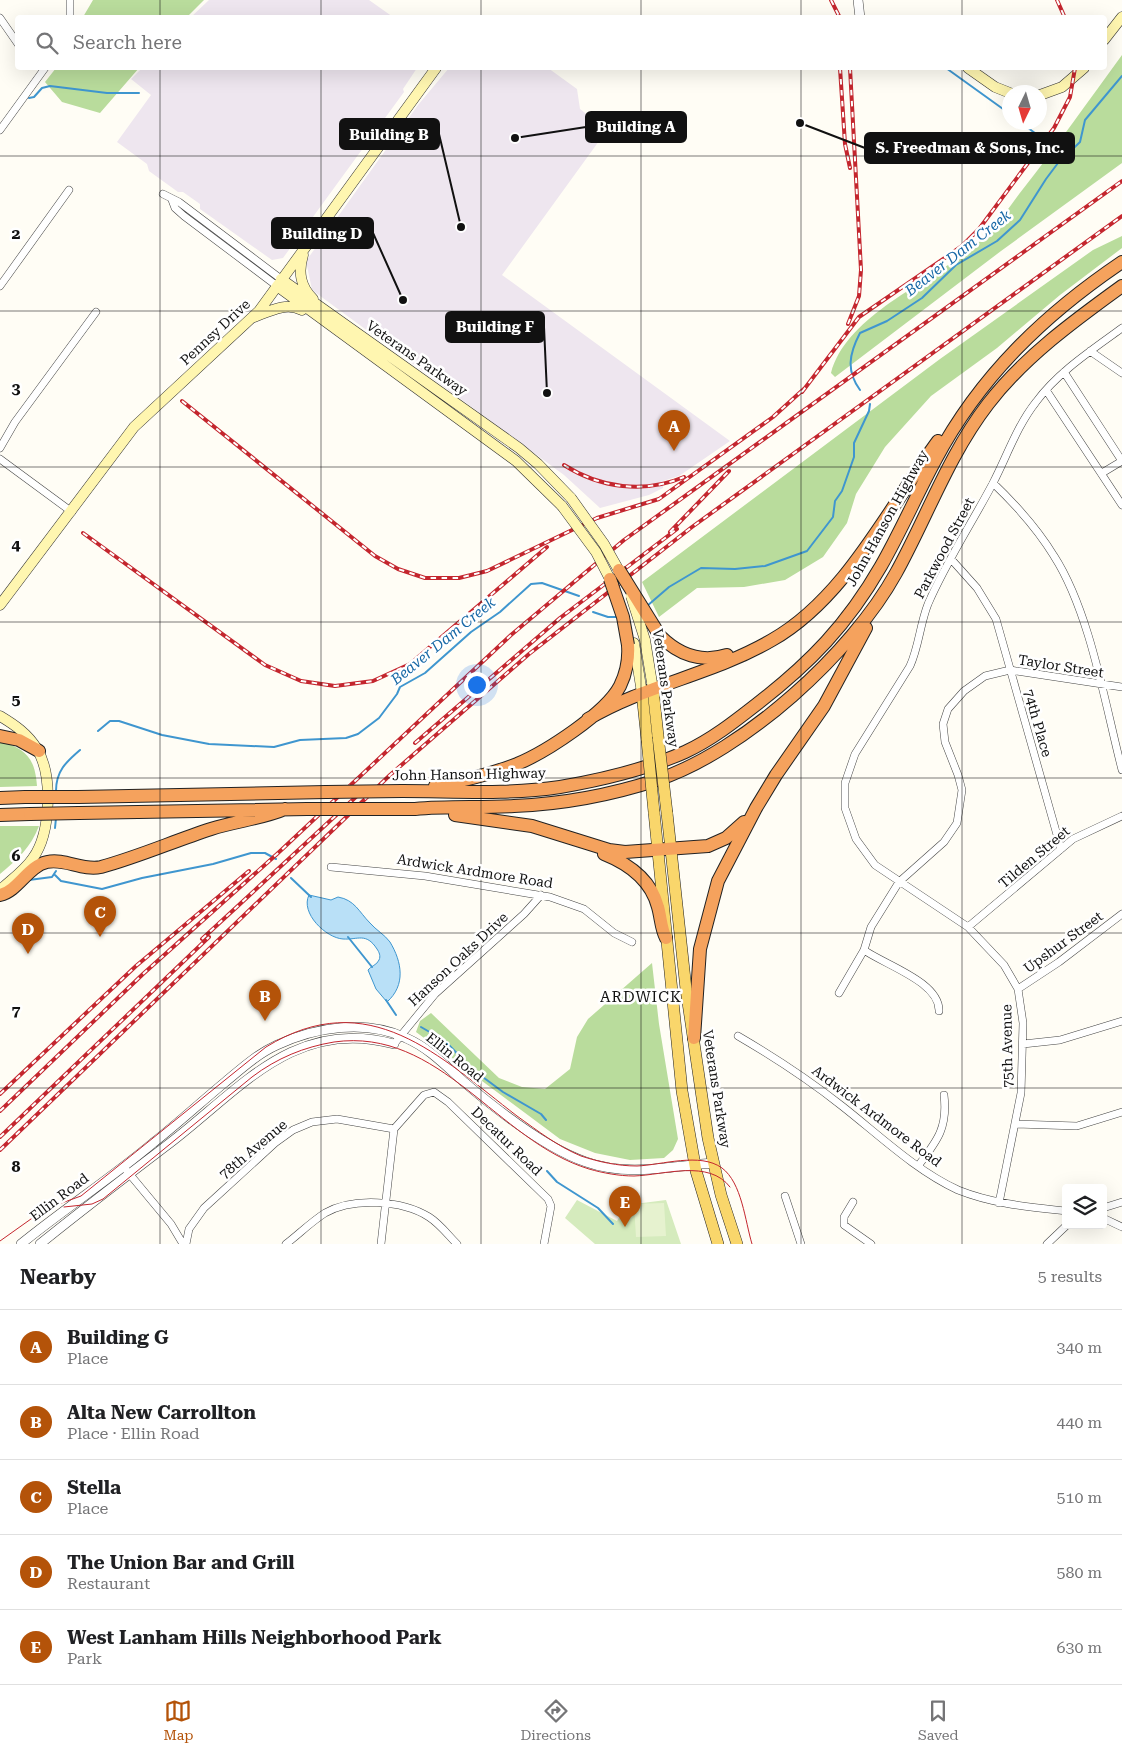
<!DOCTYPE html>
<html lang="en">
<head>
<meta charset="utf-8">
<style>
	body { margin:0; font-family:"Roboto Serif",serif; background:#f6f6f6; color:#202124 }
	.controls { position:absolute; right:15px; bottom:15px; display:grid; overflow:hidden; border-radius:5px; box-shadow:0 5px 20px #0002 }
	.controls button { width:45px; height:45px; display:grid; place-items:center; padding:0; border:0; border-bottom:1px solid #e0e0e0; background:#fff; color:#202124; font:25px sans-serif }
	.compass { position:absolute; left:1002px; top:85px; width:45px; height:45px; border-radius:50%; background:#fff; box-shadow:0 5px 20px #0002; rotate:185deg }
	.you { position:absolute; left:476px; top:684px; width:18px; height:18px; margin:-12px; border:4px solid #fff; border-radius:50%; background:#1a73e8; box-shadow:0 0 0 8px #1a73e833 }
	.badge { display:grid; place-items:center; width:32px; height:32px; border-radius:50%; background:#b45309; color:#fff; font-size:16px; font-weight:700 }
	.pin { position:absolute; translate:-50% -41px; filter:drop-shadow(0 1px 2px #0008) }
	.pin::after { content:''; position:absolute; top:26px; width:18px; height:15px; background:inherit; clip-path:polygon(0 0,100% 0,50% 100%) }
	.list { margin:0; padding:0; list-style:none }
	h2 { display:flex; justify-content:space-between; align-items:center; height:65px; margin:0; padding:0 20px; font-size:21px }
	h2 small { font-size:16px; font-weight:400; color:#757577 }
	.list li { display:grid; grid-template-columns:32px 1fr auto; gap:15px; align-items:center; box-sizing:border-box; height:75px; padding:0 20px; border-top:1px solid #e0e0e0 }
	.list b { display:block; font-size:19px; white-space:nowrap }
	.list p { margin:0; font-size:16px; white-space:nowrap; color:#757577 }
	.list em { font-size:16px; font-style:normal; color:#757577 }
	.icon { flex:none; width:28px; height:28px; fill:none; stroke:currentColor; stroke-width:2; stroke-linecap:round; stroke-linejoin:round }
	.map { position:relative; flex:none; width:1122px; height:1244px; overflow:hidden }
	.search { position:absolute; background:#fff; box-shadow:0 5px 20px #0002; left:15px; right:15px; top:15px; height:55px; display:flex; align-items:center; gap:12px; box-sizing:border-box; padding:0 18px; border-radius:5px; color:#757577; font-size:19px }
	.sheet { height:440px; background:#fff }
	nav { display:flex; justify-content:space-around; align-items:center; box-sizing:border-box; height:70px; border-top:1px solid #e0e0e0; background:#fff; font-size:14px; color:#757577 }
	nav a { display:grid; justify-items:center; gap:2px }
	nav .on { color:#b45309 }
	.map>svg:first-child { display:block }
</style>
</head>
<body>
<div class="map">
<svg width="1122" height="1244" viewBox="0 0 1122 1244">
	<rect width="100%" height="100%" fill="#fffdf5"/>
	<path fill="#eee6ef" d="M209,0H369L393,17H191Z
		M142,68H417L403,89L404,92L283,258L272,260L200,209V204L183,192H178L149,171L147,164L117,142L151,95L131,79Z
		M449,68H548L577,89L580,109L607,130L502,275L730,441L679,476L663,481V488L649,495L600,508L564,475L312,290L306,261L418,105Z"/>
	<path fill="#d5ebbd" d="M577,1200L617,1221L627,1205L666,1200L681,1244H595L565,1218Z"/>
	<path fill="#b9dc9c" d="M93,0H204L187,17H83Z
		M1122,55V163L1001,251L835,377L831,373C847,313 935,281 979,242C996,228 1009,207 1023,189C1057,146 1089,100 1122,55Z
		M56,68H139L100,113L62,102L45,82Z
		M1122,236V248L1060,295L997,348L931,396L885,447L856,494L847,523L823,557L785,580L744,587L697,588L659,617L642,582L940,359L1093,250Z
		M0,741C26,749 35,758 37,786L0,787Z
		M0,826H39C31,847 17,860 0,874Z
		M652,963L659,1024L678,1139L673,1150L664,1158L630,1160L595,1153L560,1139L416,1032L420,1021L431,1013L499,1078L522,1087L545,1089L570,1069L577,1037L588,1019Z"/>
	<path fill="#e6f2cf" d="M664,1203L666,1236L636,1237L634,1204Z"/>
	<path fill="#b9e0f7" stroke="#3f96cf" d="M309,895L331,900L338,897C355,900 359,912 370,923C376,930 385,935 390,942C402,962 406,985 387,1002L376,989L368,970C371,966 377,965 379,960C381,956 379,952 377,949C366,932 358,940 343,939C326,938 300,913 309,895Z"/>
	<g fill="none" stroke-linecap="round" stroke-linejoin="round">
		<path stroke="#3f96cf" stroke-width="2" d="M946,68L1010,114
			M29,98L34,97L42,88L50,86L107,93H139
			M1020,122L1066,156
			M860,390C846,371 849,354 860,333L887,321L922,298L956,265L997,241L1020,220L1046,179L1058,163L1080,142L1085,120L1122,76
			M647,606L669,587L701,568L735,569L765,566L807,551L833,517L835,501L842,491L854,457V443L869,411L870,404
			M593,612L608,617H617
			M98,731L110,721H119L162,735L209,744L274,747L300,740L346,738L358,734L379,718L397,694L400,687L425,673L471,632L500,612L531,584L542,583L579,596
			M56,791C56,771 66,762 80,750
			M55,828L56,818
			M55,875L61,881L102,889L142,878L213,864L251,853H265L276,859
			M291,878L311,897
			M29,880L52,877L56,871
			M348,937L372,967
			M386,1000L396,1015
			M421,1027L445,1041L472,1069L503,1092L541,1114L546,1120
			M547,1171L557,1182L598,1208L613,1224"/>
		<g stroke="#444" stroke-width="8">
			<path id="minor" d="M70,0V18
				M0,18L18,44
				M0,130L45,68
				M163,194L179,202L281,279
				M172,200L175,208L184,216L277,286
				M0,286L69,190
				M1090,351L1122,373
				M1064,372L1122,461
				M1046,390L1122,505
				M0,448L15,422L96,312
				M0,459L72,512
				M1102,473L1122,461
				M993,483C1016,505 1037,528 1054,556C1090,612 1105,704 1122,770
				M951,559L977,588L996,619L1061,849
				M331,867L425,876L550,897L584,909L614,933L632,942
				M968,927L1073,839L1122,816
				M864,950C885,965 940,982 939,1011
				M1018,989L1059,962L1122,914
				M839,993L864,950L871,927L899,882L944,842L957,823L962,790L958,775L945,742L943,724L948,709L964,691L985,676L1010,670L1122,687
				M738,1036C774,1057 809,1080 842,1106C879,1135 915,1170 958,1190C993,1204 1029,1207 1066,1211
				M394,1044L435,994L524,914L541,895
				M1023,1044L1060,1040L1122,1021
				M1016,1124L1077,1126L1122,1112
				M918,1166C937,1141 948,1128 944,1095
				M127,1171L171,1224L183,1244
				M785,1196L801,1244
				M853,1202L844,1217V1225L871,1244
				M999,1203L1021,1093L1023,1023L1018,989L1004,965L968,927L875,865L856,839L845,808V783L855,754L910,666C919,646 920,624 928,604C946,562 972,523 993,483C1007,456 1017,426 1036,402C1058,372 1092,350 1122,328
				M1103,1208L1122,1202
				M1103,1218L1122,1227
				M186,1244L189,1229L204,1208L275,1143L293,1130L312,1122L337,1119L394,1129
				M286,1244C299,1234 311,1222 325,1213C353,1197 402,1200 429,1217C440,1224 448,1235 457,1244
				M381,1244L394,1129L424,1095L434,1092L448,1102L548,1199L551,1206L544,1244
				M1047,1244L1067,1225"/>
		</g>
		<g stroke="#444" stroke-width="10">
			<path id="tertiary" d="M858,0L860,18
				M21,1244C64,1209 110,1179 153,1143C177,1124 200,1103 224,1083C241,1069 257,1054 277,1045C316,1027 365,1019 406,1038C429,1048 446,1066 464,1082C497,1110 545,1148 586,1162C628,1177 671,1166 714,1163
				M40,1244C82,1210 124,1178 166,1146C237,1093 293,1016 394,1044"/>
		</g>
		<g stroke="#333" stroke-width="11">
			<path id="secondary" d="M1104,40L1122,17
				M968,68L995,87L1010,93
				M1040,95L1062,87L1084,68
				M303,255C298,272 300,286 313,299
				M281,279L519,448L538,464L571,498
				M277,286L516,461L562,506
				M254,317C270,311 286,302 302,310
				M0,605L134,427L259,311L436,68
				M645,640L653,689
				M634,643L642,693
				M0,716C15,725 28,734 37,749C53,775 51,833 33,858C25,870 11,880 0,890"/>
		</g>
		<g stroke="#222" stroke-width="12">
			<path id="primary" d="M653,689L658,736
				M642,693L647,740
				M654,812L682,1091L696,1171L718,1244
				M667,813L686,989L708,1138L721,1195L737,1244"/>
		</g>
		<g stroke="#222" stroke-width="14">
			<path id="motorway" d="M660,636C679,655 702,663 727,655
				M588,719C645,685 714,674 772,640C846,598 889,507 938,441
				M0,736L19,740L39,751
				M435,786C463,781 491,774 517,764C546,752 606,713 620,686C626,674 629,658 628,645
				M402,791C454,791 508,795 560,787C601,780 647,769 685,752C711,740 734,722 757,704C810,663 847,625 881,566C901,531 917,494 936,459C980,376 1045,314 1122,262
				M78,797L326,792
				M0,798L25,797
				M415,809C448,806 481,808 514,806C563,804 611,795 657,780C744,751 852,653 896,573C927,517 948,456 988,404C1024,357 1075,320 1122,286
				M79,813L307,809
				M0,815L30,814
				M455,815L532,826L609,850L625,852L708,846L726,838L744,822
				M604,854C629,864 651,880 658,907C661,917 661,929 666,938
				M0,895C18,891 28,866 47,862C65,858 82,871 101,867C138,857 174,841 211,829C236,821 261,819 285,809
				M694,1038L700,949L718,881L756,808L776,775L824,706L866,628"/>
		</g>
		<use href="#minor" stroke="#fff" stroke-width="7"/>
		<use href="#tertiary" stroke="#fff" stroke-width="9"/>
		<use href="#secondary" stroke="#fff6b0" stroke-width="10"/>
		<use href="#primary" stroke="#f9d66b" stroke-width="11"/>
		<use href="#motorway" stroke="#f5a25d" stroke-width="12"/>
		<path stroke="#c4262e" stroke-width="1" d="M64,1207L92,1204L103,1199L252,1077C277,1058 304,1047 334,1042C440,1027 497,1141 589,1169C603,1173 619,1176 634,1176C664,1175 709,1159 730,1187
			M0,1241L45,1209L81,1196L266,1047C369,984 439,1056 517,1116C538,1131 557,1146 581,1156C599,1162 618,1166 637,1166C662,1165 700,1152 722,1168C742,1183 745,1221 752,1244"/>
		<g stroke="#c4262e" stroke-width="4">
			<path id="rail" d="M831,0L840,18
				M1057,0L1065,18
				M840,68L845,144L850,168
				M848,324L859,296L861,270L850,68
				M802,392L859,317L962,246L979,229L1054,128L1070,97L1075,68
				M182,401L375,556L398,569L425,578H459L487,571L597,518L659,499L773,417L805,388
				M564,465C600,488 644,494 684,477
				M670,532L729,471
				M83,533L265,665L301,681L335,686L373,681L410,664L547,547
				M415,743L560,618L677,529
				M202,939L358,795
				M0,1094L136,966L249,871
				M0,1111L143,974L277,854L511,635L624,540L1122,181
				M0,1137L209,937
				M0,1150L390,775L529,654L692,527L1122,216"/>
		</g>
		<use href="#rail" stroke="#fff" stroke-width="2" stroke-dasharray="5.5" stroke-linecap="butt"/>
		<g stroke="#333" stroke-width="11" stroke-linecap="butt">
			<path id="secondary-bridge" d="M571,498L604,544L622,576
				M562,506L596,552L613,585
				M631,596L645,640"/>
		</g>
		<g stroke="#222" stroke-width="12" stroke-linecap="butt">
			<path id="primary-bridge" d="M658,736L667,813
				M647,740L654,812"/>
		</g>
		<g stroke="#222" stroke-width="14" stroke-linecap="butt">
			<path id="motorway-bridge" d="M619,570L660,636
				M610,579L623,617L628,645
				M326,792L402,791
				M25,797H78
				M307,809H415
				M30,814L79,813"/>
		</g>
		<use href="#secondary-bridge" stroke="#fff6b0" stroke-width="10"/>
		<use href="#primary-bridge" stroke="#f9d66b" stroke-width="11"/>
		<use href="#motorway-bridge" stroke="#f5a25d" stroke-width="12"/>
	</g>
	<path fill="none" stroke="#111" stroke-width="1" stroke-opacity="0.55" d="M160,0V18M321,0V18M481,0V18M641,0V18M801,0V18M962,0V18M160,68V1244M321,68V1244M481,68V1244M641,68V1244M801,68V1244M962,68V1244M0,156H1122M0,311H1122M0,467H1122M0,622H1122M0,778H1122M0,933H1122M0,1088H1122"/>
	<g text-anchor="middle" stroke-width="5" stroke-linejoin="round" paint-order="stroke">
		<g font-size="14" fill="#111" stroke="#fff">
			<text transform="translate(215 332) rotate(-43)" y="5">Pennsy Drive</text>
			<text transform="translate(417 358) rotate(35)" y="5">Veterans Parkway</text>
			<text transform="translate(887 518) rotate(-61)" y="5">John Hanson Highway</text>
			<text transform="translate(944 548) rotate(-62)" y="5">Parkwood Street</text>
			<text transform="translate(1061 666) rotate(9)" y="5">Taylor Street</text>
			<text transform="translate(666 688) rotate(82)" y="5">Veterans Parkway</text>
			<text transform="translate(1038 723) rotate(74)" y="5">74th Place</text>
			<text transform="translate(469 774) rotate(-1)" y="5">John Hanson Highway</text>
			<text transform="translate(1034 857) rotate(-40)" y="5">Tilden Street</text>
			<text transform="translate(475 871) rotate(9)" y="5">Ardwick Ardmore Road</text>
			<text transform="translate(1063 942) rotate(-36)" y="5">Upshur Street</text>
			<text transform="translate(458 959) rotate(-43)" y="5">Hanson Oaks Drive</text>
			<text transform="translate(1007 1046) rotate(-91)" y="5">75th Avenue</text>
			<text transform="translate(455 1057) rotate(39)" y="5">Ellin Road</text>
			<text transform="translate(717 1089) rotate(81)" y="5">Veterans Parkway</text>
			<text transform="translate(877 1116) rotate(37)" y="5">Ardwick Ardmore Road</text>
			<text transform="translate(507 1141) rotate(44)" y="5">Decatur Road</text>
			<text transform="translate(253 1149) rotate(-40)" y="5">78th Avenue</text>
			<text transform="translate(59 1197) rotate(-37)" y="5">Ellin Road</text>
		</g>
		<g font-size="15" font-style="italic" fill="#1768a6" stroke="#fff">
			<text transform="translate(958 253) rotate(-38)" y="5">Beaver Dam Creek</text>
			<text transform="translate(443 641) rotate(-39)" y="5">Beaver Dam Creek</text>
		</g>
		<g font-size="15" letter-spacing="1" fill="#111" stroke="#fff">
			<text x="641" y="1002">ARDWICK</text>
		</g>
	</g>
	<g font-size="16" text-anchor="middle" font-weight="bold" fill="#111" stroke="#fff" stroke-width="5" stroke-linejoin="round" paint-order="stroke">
		<text x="16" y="239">2</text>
		<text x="16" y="394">3</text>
		<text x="16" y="550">4</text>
		<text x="16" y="705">5</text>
		<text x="16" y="861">6</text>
		<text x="16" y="1016">7</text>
		<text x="16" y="1172">8</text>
	</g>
	<path fill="none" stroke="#111" stroke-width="2" d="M515 138L586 127M461 227L439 134M800 123L865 148M403 300L373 233M547 393L544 327"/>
	<g fill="#111" stroke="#fff" stroke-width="2">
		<circle cx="515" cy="138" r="5"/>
		<circle cx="461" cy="227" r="5"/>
		<circle cx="800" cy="123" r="5"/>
		<circle cx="403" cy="300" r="5"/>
		<circle cx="547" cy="393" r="5"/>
	</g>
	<g fill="#111" stroke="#111" stroke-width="2">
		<rect x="586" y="112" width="100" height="30" rx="5"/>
		<rect x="340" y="119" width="99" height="30" rx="5"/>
		<rect x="865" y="133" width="209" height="30" rx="5"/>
		<rect x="272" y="218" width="101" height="30" rx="5"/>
		<rect x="446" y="312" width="98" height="30" rx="5"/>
	</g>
	<g font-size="15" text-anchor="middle" font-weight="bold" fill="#fff">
		<text x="636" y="132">Building A</text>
		<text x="389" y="140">Building B</text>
		<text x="970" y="153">S. Freedman &amp; Sons, Inc.</text>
		<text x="322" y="239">Building D</text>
		<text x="495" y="332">Building F</text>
	</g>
</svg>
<div class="controls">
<button><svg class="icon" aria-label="layers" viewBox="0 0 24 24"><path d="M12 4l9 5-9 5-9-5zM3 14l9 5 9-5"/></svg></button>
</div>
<svg class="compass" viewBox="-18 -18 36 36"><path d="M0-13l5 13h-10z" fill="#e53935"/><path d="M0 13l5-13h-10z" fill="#757577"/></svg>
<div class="you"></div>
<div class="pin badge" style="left:674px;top:451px">A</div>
<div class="pin badge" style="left:265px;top:1021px">B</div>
<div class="pin badge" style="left:100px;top:937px">C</div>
<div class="pin badge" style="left:28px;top:954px">D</div>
<div class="pin badge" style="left:625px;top:1227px">E</div>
<div class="search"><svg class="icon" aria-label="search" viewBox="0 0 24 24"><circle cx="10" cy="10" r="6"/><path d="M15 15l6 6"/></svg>Search here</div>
</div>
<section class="sheet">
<h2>Nearby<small>5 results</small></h2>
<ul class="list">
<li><span class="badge">A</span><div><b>Building G</b><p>Place</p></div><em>340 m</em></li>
<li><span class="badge">B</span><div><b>Alta New Carrollton</b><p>Place · Ellin Road</p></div><em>440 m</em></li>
<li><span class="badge">C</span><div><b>Stella</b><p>Place</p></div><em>510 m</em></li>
<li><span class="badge">D</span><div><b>The Union Bar and Grill</b><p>Restaurant</p></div><em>580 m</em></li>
<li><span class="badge">E</span><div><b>West Lanham Hills Neighborhood Park</b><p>Park</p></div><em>630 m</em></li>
</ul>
</section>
<nav>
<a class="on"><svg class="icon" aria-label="map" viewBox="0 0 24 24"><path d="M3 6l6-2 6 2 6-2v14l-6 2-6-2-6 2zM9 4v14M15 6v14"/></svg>Map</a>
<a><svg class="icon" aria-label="directions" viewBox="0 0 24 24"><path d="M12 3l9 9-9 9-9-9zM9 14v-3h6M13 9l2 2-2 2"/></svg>Directions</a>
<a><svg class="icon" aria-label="saved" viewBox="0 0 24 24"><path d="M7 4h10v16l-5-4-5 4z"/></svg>Saved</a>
</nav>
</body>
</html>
